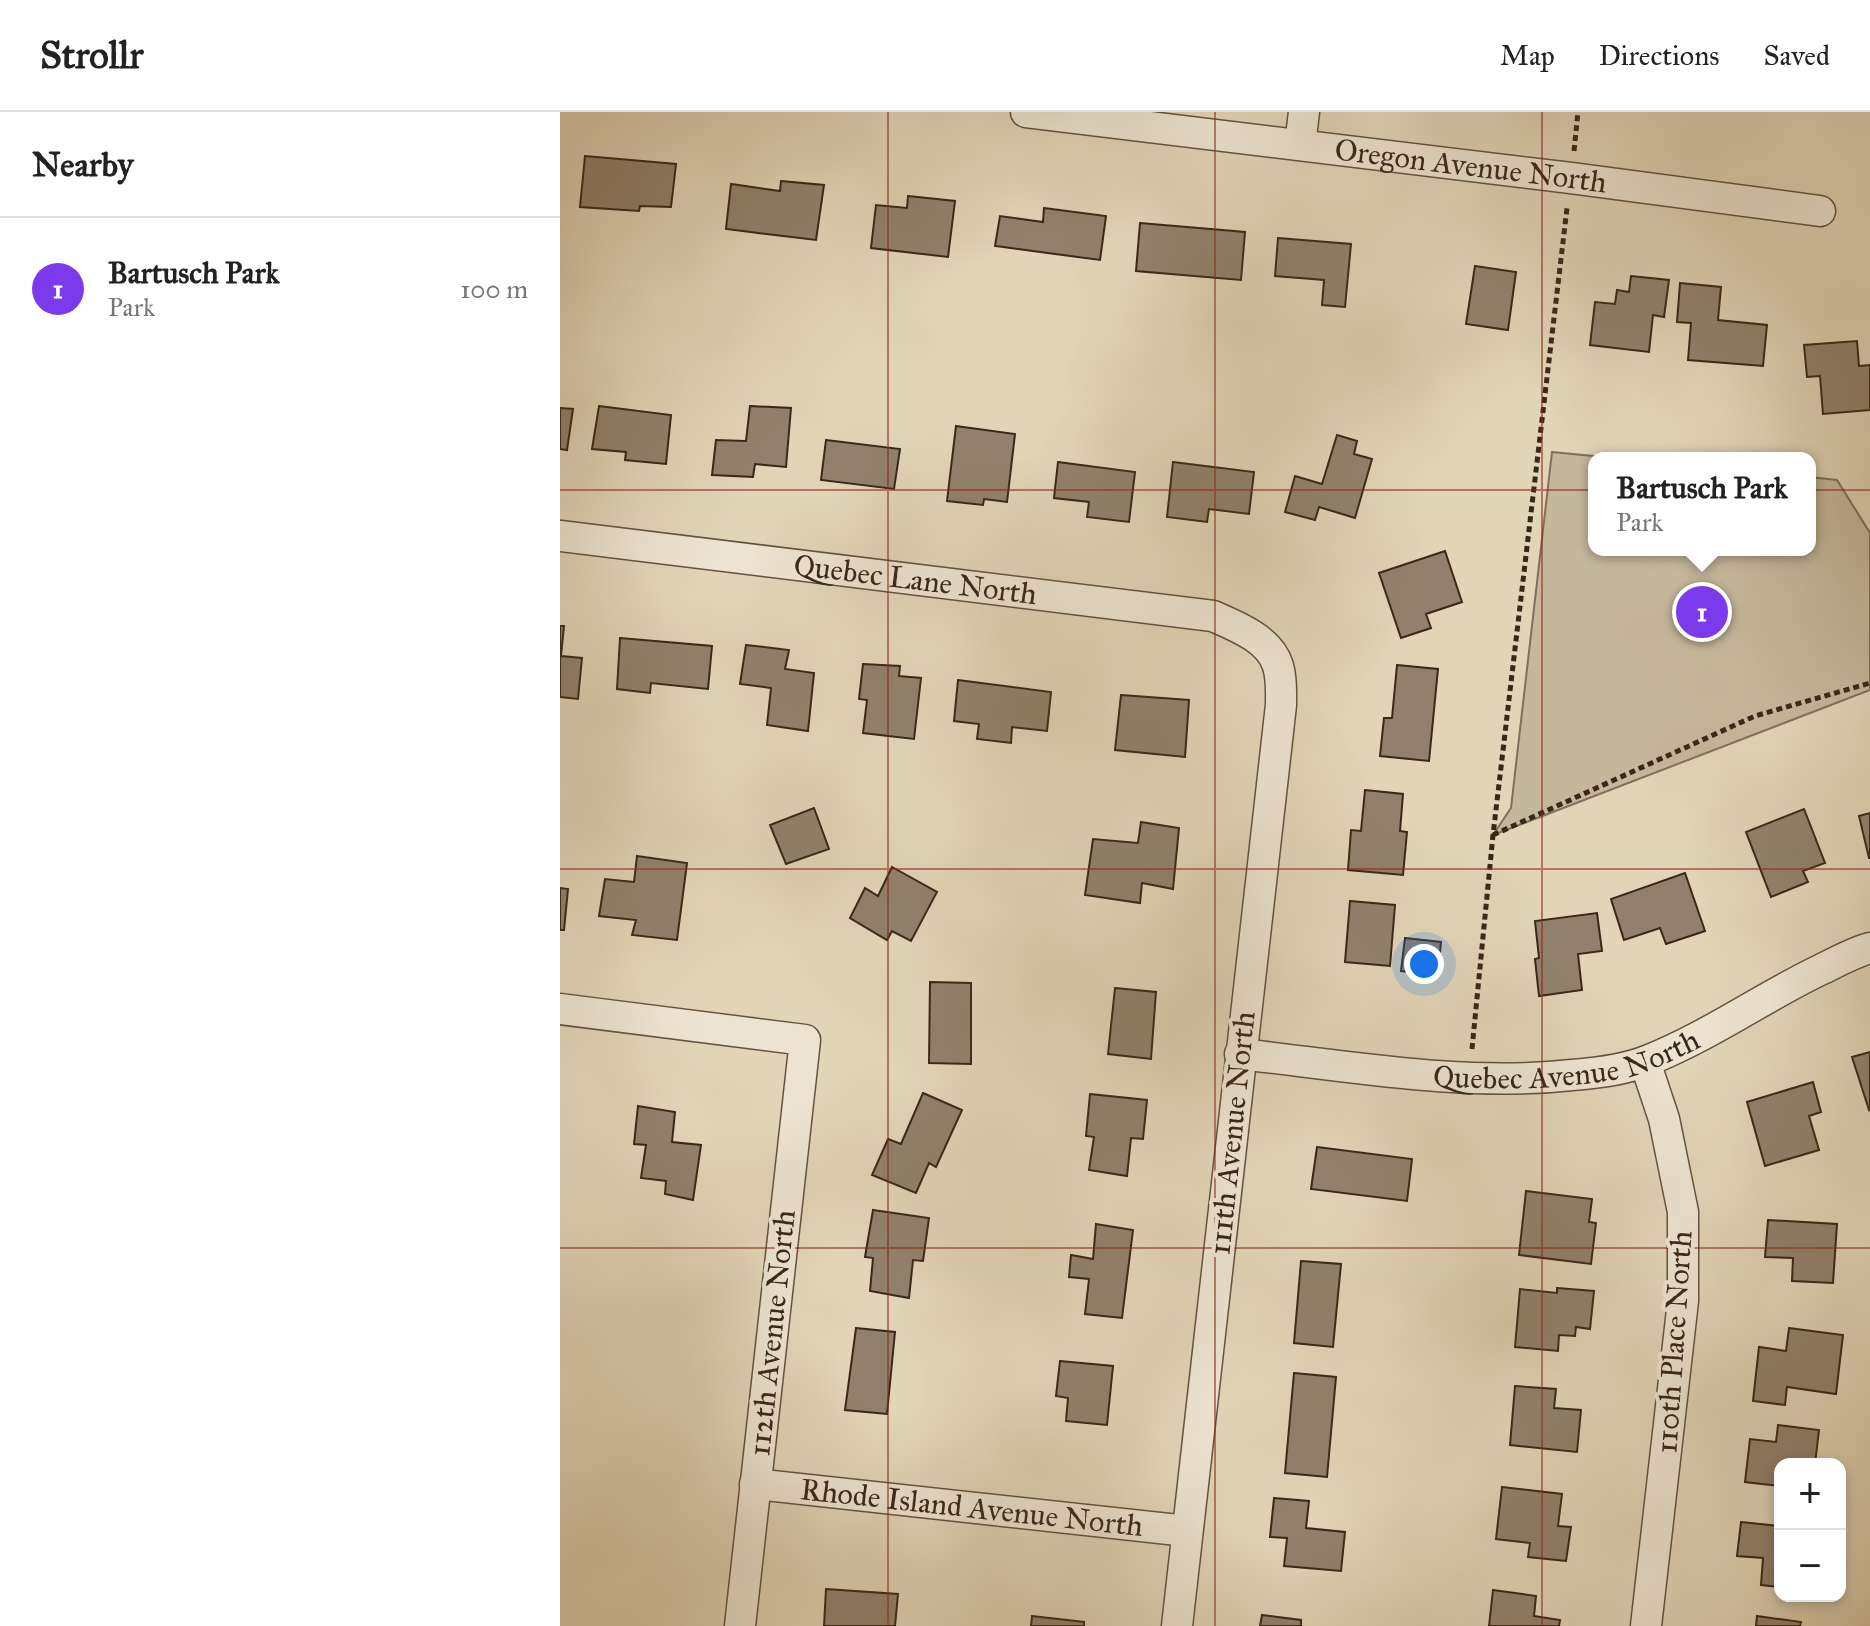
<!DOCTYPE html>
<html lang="en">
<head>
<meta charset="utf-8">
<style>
	body { margin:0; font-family:"IM FELL Great Primer",serif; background:#f2f2f2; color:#222 }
	.controls { position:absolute; right:24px; bottom:24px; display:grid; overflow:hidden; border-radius:16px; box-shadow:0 4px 12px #0003 }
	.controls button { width:72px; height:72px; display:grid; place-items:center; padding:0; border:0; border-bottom:2px solid #e0e0e0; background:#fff; color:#222; font:40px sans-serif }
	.you { position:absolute; left:864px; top:852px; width:28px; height:28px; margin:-20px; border:6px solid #fff; border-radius:50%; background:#1a73e8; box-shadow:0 0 0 12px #1a73e833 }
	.badge { display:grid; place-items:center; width:52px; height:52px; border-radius:50%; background:#7c3aed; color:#fff; font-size:26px; font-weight:700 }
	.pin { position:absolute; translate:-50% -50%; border:4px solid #fff; box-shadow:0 2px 8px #0006 }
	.popup { position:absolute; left:1028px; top:340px; width:228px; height:104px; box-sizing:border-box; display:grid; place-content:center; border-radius:16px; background:#fff; filter:drop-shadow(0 2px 6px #0005); font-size:26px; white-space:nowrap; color:#767676 }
	.popup b { font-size:30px; color:#222 }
	.popup::after { content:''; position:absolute; left:50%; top:100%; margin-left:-16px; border:16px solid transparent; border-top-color:#fff }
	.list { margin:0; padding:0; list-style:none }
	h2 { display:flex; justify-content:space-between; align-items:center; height:104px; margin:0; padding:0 32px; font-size:34px }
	h2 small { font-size:26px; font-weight:400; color:#767676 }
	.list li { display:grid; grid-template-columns:52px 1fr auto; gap:24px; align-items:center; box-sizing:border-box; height:144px; padding:0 32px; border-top:2px solid #e0e0e0 }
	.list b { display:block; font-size:30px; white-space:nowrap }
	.list p { margin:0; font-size:26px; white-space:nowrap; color:#767676 }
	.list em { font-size:26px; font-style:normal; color:#767676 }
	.map { position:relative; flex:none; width:1310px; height:1514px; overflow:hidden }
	header { display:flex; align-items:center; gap:48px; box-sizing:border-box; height:112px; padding:0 40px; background:#fff; border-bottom:2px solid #e0e0e0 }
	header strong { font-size:38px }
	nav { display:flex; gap:44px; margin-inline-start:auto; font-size:28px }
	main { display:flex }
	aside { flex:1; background:#fff }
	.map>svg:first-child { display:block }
</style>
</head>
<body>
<header>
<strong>Strollr</strong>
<nav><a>Map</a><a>Directions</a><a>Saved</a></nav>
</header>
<main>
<aside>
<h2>Nearby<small></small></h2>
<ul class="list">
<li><span class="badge">1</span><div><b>Bartusch Park</b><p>Park</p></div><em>100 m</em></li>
</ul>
</aside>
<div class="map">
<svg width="1310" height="1514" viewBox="0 0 1310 1514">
	<rect width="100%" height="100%" fill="#e1d4b7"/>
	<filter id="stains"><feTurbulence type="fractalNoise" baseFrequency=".0025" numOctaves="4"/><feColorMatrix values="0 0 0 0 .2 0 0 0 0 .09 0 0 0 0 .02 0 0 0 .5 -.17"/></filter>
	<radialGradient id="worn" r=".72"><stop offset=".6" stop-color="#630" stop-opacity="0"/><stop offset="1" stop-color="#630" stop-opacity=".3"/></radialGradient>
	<path fill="#c5b79c" stroke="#806f5b" stroke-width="2" d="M992,340L1054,346H1034V438H1250V365L1277,368L1310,421V578L933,723L951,696Z"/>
	<path fill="#91816c" stroke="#3a271a" stroke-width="2" d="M25,44L116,52L111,95L80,94L79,99L20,95Z
		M221,69L264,73L256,128L166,117L171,72L220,79Z
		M348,84L395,89L388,145L311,136L316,93L347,96Z
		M484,96L546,104L540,148L435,134L440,104L483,110Z
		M580,111L685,120L681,168L576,159Z
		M718,126L791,132L785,195L762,193L764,168L715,164Z
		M915,154L956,160L948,218L906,212Z
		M1071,164L1109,168L1104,205L1093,203L1089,240L1030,233L1035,190L1055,192L1057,178L1069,180Z
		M1120,171L1161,175L1158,208L1207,213L1203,254L1128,248L1131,211L1117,210Z
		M1297,229L1299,254L1310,253V298L1263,302L1260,264L1247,265L1244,233Z
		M39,294L111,303L106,352L65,348L66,340L32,337Z
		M190,294L231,296L226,355L195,352L193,365L152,363L156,328L186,329Z
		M0,296L13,297L7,338L0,337Z
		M396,314L455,322L447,390L424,387L423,393L387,389Z
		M777,323L797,329L794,342L812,347L795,406L759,395L755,408L725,400L735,364L762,372Z
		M266,328L340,337L334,377L261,368Z
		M498,350L575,360L569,410L527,405L529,390L494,386Z
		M613,350L694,360L689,402L649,397L647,410L607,405Z
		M885,439L902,490L866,502L871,516L841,526L819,461Z
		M0,514H4L1,544L22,546L18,587L0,585Z
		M60,526L152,534L148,577L91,571L90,581L57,577Z
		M186,533L229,538L225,557L254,561L248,619L207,613L211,576L180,572Z
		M303,552L340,554L339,564L361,566L354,627L303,621L307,588L299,587Z
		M837,553L878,557L869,649L820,644L824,606H832Z
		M398,568L491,580L487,619L452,615L451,631L417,627L419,612L394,609Z
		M561,583L629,588L625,645L555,638Z
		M805,678L843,682L840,719L847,720L843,763L788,758L791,718L801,719Z
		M254,696L269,737L226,752L210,713Z
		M1244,697L1265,751L1243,759L1248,770L1211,785L1186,720Z
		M1310,701V746H1309L1299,704Z
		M581,710L619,716L613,777L582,771L580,791L525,783L533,727L578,731Z
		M77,744L127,751L117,828L72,823L76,808L39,804L45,767L74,770Z
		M332,755L377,780L351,829L332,819L327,828L290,806L305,776L318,784Z
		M1125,761L1145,819L1106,832L1100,816L1064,828L1051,787Z
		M0,776L8,777L4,818H0Z
		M790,789L835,793L830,854L785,850Z
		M1037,801L1042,839L1018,842L1022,878L979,884L975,847L979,846L975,809Z
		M845,826L881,830L878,863L841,859Z
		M370,870L411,871V952L369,951Z
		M555,876L596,880L591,947L548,942Z
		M1310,940V997L1309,998L1292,945Z
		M1253,970L1261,1000L1249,1004L1259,1038L1205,1054L1187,990Z
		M363,981L402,998L376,1055L369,1051L356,1081L312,1063L328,1027L341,1032Z
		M530,982L587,988L583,1027L571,1026L567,1064L529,1058L534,1025L526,1024Z
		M78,994L115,1000L112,1030L141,1033L133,1088L105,1082L106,1069L81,1066L86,1033L74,1032Z
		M757,1035L852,1047L847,1089L751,1077Z
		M966,1079L1032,1087L1029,1110L1036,1111L1031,1152L959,1143Z
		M313,1098L369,1106L363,1149L353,1148L349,1186L310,1179L313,1146L305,1145Z
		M1208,1108L1277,1112L1273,1171L1232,1169L1233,1146L1205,1145Z
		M536,1112L573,1118L562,1206L525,1202L529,1167L509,1165L511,1143L533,1147Z
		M741,1149L781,1152L773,1235L734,1231Z
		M997,1176L1034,1179L1030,1217L1016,1215L1015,1224L999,1223L998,1239L955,1235L960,1177L997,1181Z
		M296,1216L335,1220L327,1302L285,1298Z
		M1229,1216L1283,1223L1276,1282L1227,1275L1225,1293L1193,1289L1199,1235L1226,1239Z
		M500,1249L553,1254L547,1313L506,1309L508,1286L496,1284Z
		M734,1261L776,1265L767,1365L725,1361Z
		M955,1274L996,1277L994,1296L1021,1298L1017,1340L950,1333Z
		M1218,1313L1259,1318L1255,1352H1220V1374L1185,1370L1190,1327L1216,1330Z
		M942,1375L1002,1382L998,1414L1011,1415L1006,1449L968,1445L970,1431L936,1427Z
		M714,1386L749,1389L746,1416L785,1420L781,1459L724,1454L727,1426L710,1425Z
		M1181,1410L1220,1414V1475L1201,1473L1203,1446L1177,1444Z
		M266,1477L338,1482L335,1514H264Z
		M933,1478L976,1484L974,1504L1000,1508L999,1514H929Z
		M702,1503L741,1508V1514H700Z
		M472,1504L524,1510V1514H471Z
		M1197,1504L1241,1510L1240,1514H1196Z"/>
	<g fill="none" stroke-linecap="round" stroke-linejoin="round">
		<g stroke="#645241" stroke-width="33">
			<g id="minor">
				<path id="s1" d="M466,0L1011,66L1260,99"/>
				<path d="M740,33L744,0"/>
				<path id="s2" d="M0,424L653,504C676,514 710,527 718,554C722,567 721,580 721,593L617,1514"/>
				<path d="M0,897L245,928L180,1514"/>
				<path id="s3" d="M680,942C789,954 903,975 1012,963C1037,961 1065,958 1089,948C1149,924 1202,886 1260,858C1277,850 1292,841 1310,836"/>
				<path d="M1085,950L1104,1007L1123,1100V1189L1086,1514"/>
				<path id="s4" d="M195,1372L627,1419"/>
			</g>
		</g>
		<path stroke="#3a271a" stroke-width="5" stroke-dasharray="6 4" stroke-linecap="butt" d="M1014,39L1018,0
			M933,723L1195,604L1310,571
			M912,937L933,723L1007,96"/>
		<use href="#minor" stroke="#ece3d0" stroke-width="30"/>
	</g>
	<path fill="none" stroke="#8f2418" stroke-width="2" stroke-opacity="0.55" d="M328,0V1514M655,0V1514M982,0V1514M0,378H1310M0,757H1310M0,1136H1310"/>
	<g text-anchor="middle" stroke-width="8" stroke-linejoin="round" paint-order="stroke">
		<g font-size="30" fill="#3a271a" stroke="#ece3d0">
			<text dy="10" stroke="none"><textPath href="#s1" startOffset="448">Oregon Avenue North</textPath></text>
			<text dy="10" stroke="none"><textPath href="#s2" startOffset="358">Quebec Lane North</textPath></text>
			<text dy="10" stroke="none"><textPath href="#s3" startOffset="330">Quebec Avenue North</textPath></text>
			<text transform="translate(672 1021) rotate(-84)" y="10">111th Avenue North</text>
			<text transform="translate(212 1221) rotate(-84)" y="10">112th Avenue North</text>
			<text transform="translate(1114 1230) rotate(-86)" y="10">110th Place North</text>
			<text dy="10" stroke="none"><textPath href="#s4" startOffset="218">Rhode Island Avenue North</textPath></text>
		</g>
	</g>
	<rect width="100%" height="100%" filter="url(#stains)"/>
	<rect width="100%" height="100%" fill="url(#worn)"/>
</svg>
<div class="controls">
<button>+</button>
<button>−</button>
</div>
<div class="you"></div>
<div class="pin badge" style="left:1142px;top:500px">1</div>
<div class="popup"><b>Bartusch Park</b>Park</div>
</div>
</main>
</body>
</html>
